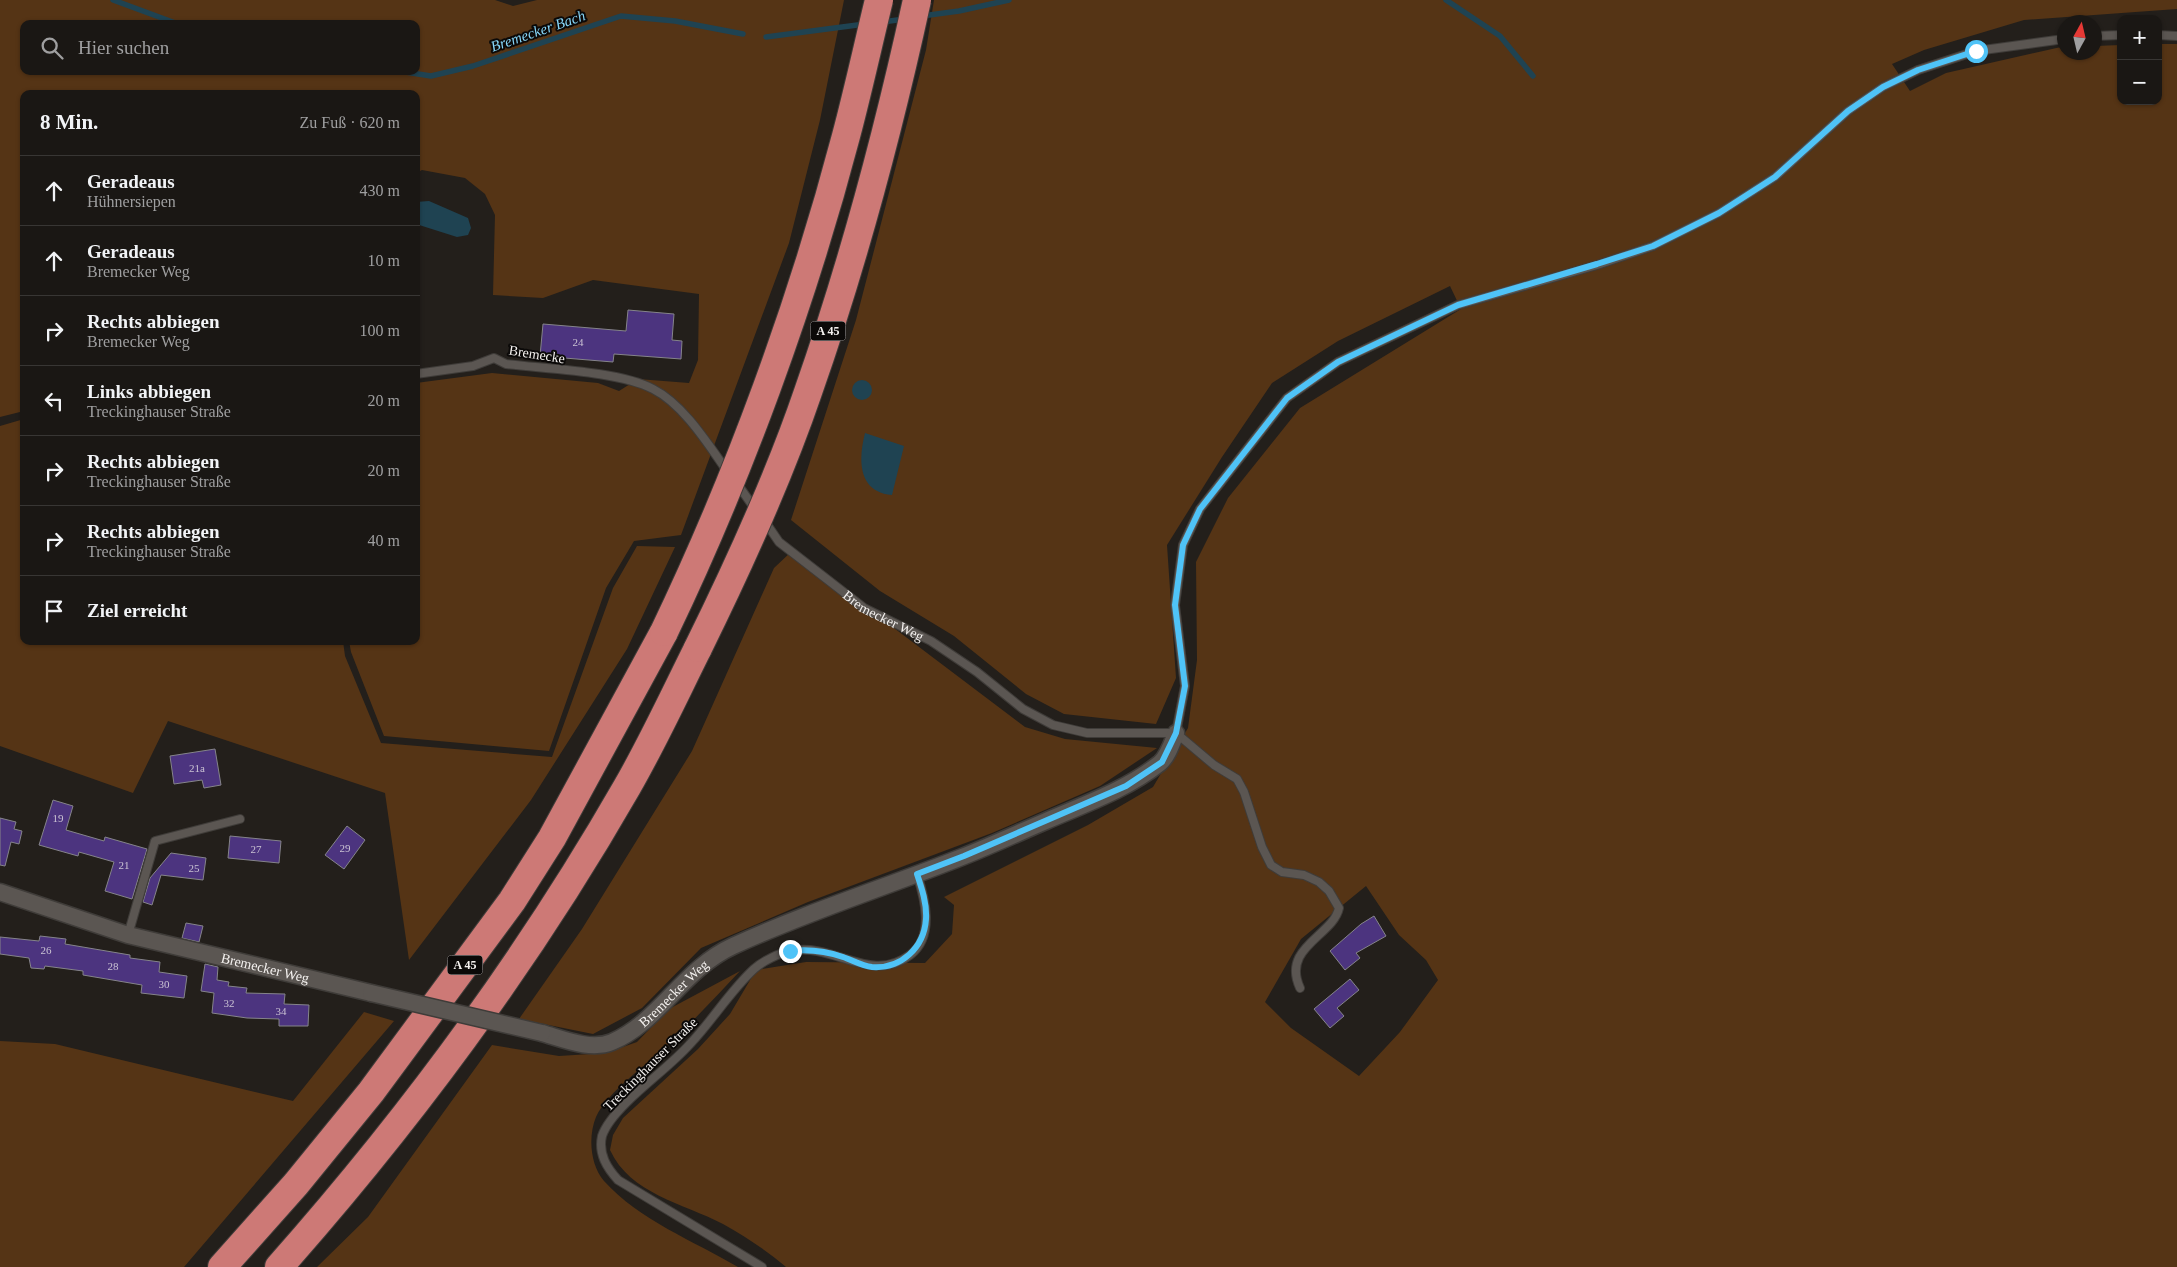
<!DOCTYPE html>
<html lang="de">
<head>
<meta charset="utf-8">
<style>
	body { margin:0; font-family:"Times New Roman",serif; background:#272422; color:#f1f3f6 }
	.controls { position:absolute; right:15px; top:15px; display:grid; overflow:hidden; border-radius:10px; box-shadow:0 1px 4px #0004 }
	.controls button { width:45px; height:45px; display:grid; place-items:center; padding:0; border:0; border-bottom:1px solid #383634; background:#1a1714; color:#f1f3f6; font:25px sans-serif }
	.compass { position:absolute; left:2057px; top:15px; width:45px; height:45px; border-radius:50%; background:#1a1714; box-shadow:0 1px 4px #0004; rotate:8deg }
	.stop { position:absolute; width:15px; height:15px; margin:-11px; border:4px solid #4fc3f7; border-radius:50%; background:#fff }
	.stop.end { background:#4fc3f7; border-color:#fff; box-shadow:0 1px 5px #0008 }
	.list { margin:0; padding:0; list-style:none }
	h2 { display:flex; justify-content:space-between; align-items:center; height:65px; margin:0; padding:0 20px; font-size:21px }
	h2 small { font-size:16px; font-weight:400; color:#9f9fa0 }
	.list li { display:grid; grid-template-columns:32px 1fr auto; gap:15px; align-items:center; box-sizing:border-box; height:70px; padding:0 20px; border-top:1px solid #383634 }
	.list b { display:block; font-size:19px; white-space:nowrap }
	.list p { margin:0; font-size:16px; white-space:nowrap; color:#9f9fa0 }
	.list em { font-size:16px; font-style:normal; color:#9f9fa0 }
	.icon { flex:none; width:28px; height:28px; fill:none; stroke:currentColor; stroke-width:2; stroke-linecap:round; stroke-linejoin:round }
	.map { position:relative; flex:none; width:2177px; height:1267px; overflow:hidden }
	.search { position:absolute; background:#1a1714; box-shadow:0 1px 4px #0004; left:20px; top:20px; width:400px; height:55px; display:flex; align-items:center; gap:12px; box-sizing:border-box; padding:0 18px; border-radius:10px; color:#9f9fa0; font-size:19px }
	.panel { position:absolute; background:#1a1714; box-shadow:0 1px 4px #0004; left:20px; top:90px; width:400px; height:555px; border-radius:10px }
	.map>svg:first-child { display:block }
</style>
</head>
<body>
<div class="map">
<svg width="2177" height="1267" viewBox="0 0 2177 1267">
	<rect width="100%" height="100%" fill="#231f1b"/>
	<path fill="#553415" fill-rule="evenodd" d="M0,0H495L513,6L537,0H844L820,120L789,243L681,535L634,541L606,588L549,751L384,736L351,652L349,641H416V383L492,373L598,383L619,391L638,379L689,383L698,360L699,294L593,280L543,298L493,295L495,215L485,194L465,178L422,170L416,173V94H24V411L0,417ZM24,24H416V71H24Z
		M934,0H2177V9L2024,20L1924,50L1892,64L1910,91L1946,73L2061,47H2064V52H2094L2095,46L2121,45V101H2158V44H2177V1267H786C767,1251 745,1236 723,1224C683,1203 630,1194 610,1150L613,1135L623,1118L698,1049L730,1014L756,970L806,962L925,963L952,934L954,905L944,897L1088,825L1153,787L1188,728L1197,660L1196,562L1228,498L1300,408L1461,309L1450,286L1338,341L1272,383L1222,457L1167,545L1176,678L1156,724L1064,714L1026,694L954,636L880,591L791,520L856,320L926,50ZM1366,886L1399,935L1426,960L1438,980L1400,1032L1359,1076L1291,1028L1265,1002L1301,939Z
		M24,419V641H343L345,656L381,743L552,757L613,588L637,546L675,547L627,649L531,800L409,960L385,793L168,721L133,793L0,746V426Z
		M792,551L1025,727L1065,739L1157,748L1100,786L992,833L808,902L701,948L642,1008L593,1034L519,1019L582,929L692,751L774,568Z
		M740,971C717,996 693,1021 668,1045C648,1064 608,1091 596,1117C588,1136 590,1165 604,1181C639,1220 694,1241 738,1267H317L368,1217L492,1045L559,1056L606,1053L637,1042L669,1009Z
		M364,1012L394,1021L184,1267H0V1041L55,1044L293,1101Z"/>
	<path fill="#1f4352" d="M429,201L468,218L471,228L468,235L457,237L416,224V202Z
		M852 390a10 10 0 1 1 20 0a10 10 0 1 1-20 0Z
		M865,433L904,446L892,495C858,492 858,460 865,433Z"/>
	<g fill="none" stroke-linecap="round" stroke-linejoin="round">
		<path stroke="#1f4352" stroke-width="5.5" d="M113,0L178,24
			M1446,0L1500,36L1533,76
			M922,16L959,11L1009,0
			M882,22L905,19
			M766,37L865,24
			M399,71L431,76L473,66L621,16L675,21L743,34"/>
	</g>
	<path fill="#4c347f" stroke="#85848a" d="M628,310L674,314L672,340L682,341L681,359L614,354L613,362L540,356L543,324L626,331Z
		M215,749L221,785L204,788L202,780L174,784L170,756Z
		M53,800L73,806L66,830L104,841L105,837L147,849L132,899L105,891L114,862L79,852L78,856L39,845Z
		M0,818L16,822L14,829L22,831L19,844L11,842L5,866L0,865Z
		M347,826L365,840L344,869L325,855Z
		M230,836L281,841L279,863L228,858Z
		M171,853L206,858L203,880L161,875L152,905L143,902L150,878Z
		M1374,916L1386,936L1356,953L1360,958L1345,970L1330,951L1361,924Z
		M186,923L203,926L199,942L182,938Z
		M40,936L66,939L65,944L130,955V958L160,962L159,972L187,976L184,998L141,993L142,985L83,975V971L45,966L44,969L31,968L29,958L0,954V937L39,941Z
		M205,964L218,967L217,980L229,982L228,986L247,988L246,993L285,994L284,1004L309,1005L308,1026H279V1019L247,1018L212,1013L214,993L201,991Z
		M1350,979L1359,990L1337,1008L1344,1016L1330,1028L1314,1009Z"/>
	<g fill="none" stroke-linecap="round" stroke-linejoin="round">
		<g stroke="#3f3c39" stroke-width="10">
			<g id="lane">
				<path d="M2158,35L2177,36"/>
				<path d="M2094,36L2121,35"/>
				<path d="M416,374L473,366L494,358L506,364C546,369 618,371 653,389C683,404 708,444 727,471"/>
				<path d="M736,482L755,509"/>
				<path id="s1" d="M764,520L779,542L864,608L931,641L977,672L1023,709L1053,725L1087,733H1176L1214,765L1237,779L1244,792L1262,847L1271,865L1282,872L1304,875L1319,882L1329,891L1339,908C1333,936 1281,947 1300,988"/>
				<path d="M1176,733L1185,686L1175,605L1183,545L1200,509L1287,398L1338,362L1458,305L1597,265L1653,246L1719,213L1775,177L1848,111L1883,87L1918,70L1976,51L2064,39"/>
				<path d="M128,935L155,841L240,819"/>
				<path d="M762,1267L618,1180C607,1168 598,1154 602,1136C606,1124 617,1112 626,1103C647,1082 671,1065 690,1044C712,1021 730,991 754,969C763,961 779,953 791,951C834,942 870,985 910,955C935,936 925,899 917,874"/>
			</g>
		</g>
		<g stroke="#3f3c39" stroke-width="19">
			<g id="street">
				<path id="s2" d="M0,892L128,935L371,993"/>
				<path id="s3" d="M542,1033C563,1039 591,1051 612,1042C659,1022 683,969 733,946C807,912 886,887 962,857C990,846 1018,833 1046,821C1085,804 1126,790 1160,763C1168,756 1172,743 1176,733"/>
			</g>
		</g>
		<g stroke="#3f3c39" stroke-width="30">
			<path id="highway" d="M222,1267L296,1184L371,1092L512,901L552,838L664,632
				M279,1267C410,1119 529,958 627,787C653,742 675,694 698,648"/>
		</g>
		<use href="#lane" stroke="#5b5652" stroke-width="8"/>
		<use href="#street" stroke="#5b5652" stroke-width="16"/>
		<use href="#highway" stroke="#cd7976" stroke-width="28"/>
		<g stroke="#3f3c39" stroke-width="19" stroke-linecap="butt">
			<path id="street-bridge" d="M371,993L542,1033"/>
		</g>
		<g stroke="#3f3c39" stroke-width="30" stroke-linecap="butt">
			<path id="highway-bridge" d="M664,632C739,476 802,303 846,136C858,91 868,45 879,0
				M698,648C739,565 778,480 808,392C853,264 888,133 917,0"/>
		</g>
		<use href="#street-bridge" stroke="#5b5652" stroke-width="16"/>
		<use href="#highway-bridge" stroke="#cd7976" stroke-width="28"/>
	</g>
	<g fill="none" stroke-linecap="round" stroke-linejoin="round">
		<path stroke="#4fc3f7" stroke-width="6" d="M790,951C808,949 826,951 843,957C852,960 862,966 872,967C901,969 924,948 926,919C927,904 922,889 917,874L964,856L1126,786L1162,762L1176,733L1185,686L1175,605L1183,545L1200,509L1287,398L1338,362L1458,305L1597,264L1653,246L1719,213L1775,177L1848,111L1883,87L1918,70L1976,51"/>
	</g>
	<g text-anchor="middle" stroke-width="4" stroke-linejoin="round" paint-order="stroke">
		<g font-size="11" fill="#cac2d3">
			<text x="578" y="346">24</text>
			<text x="197" y="772">21a</text>
			<text x="58" y="822">19</text>
			<text x="345" y="852">29</text>
			<text x="256" y="853">27</text>
			<text x="124" y="869">21</text>
			<text x="194" y="872">25</text>
			<text x="46" y="954">26</text>
			<text x="113" y="970">28</text>
			<text x="164" y="988">30</text>
			<text x="229" y="1007">32</text>
			<text x="281" y="1015">34</text>
		</g>
		<g fill="#0b0908" stroke="#aeabaa" stroke-width="1">
			<rect x="810.5" y="321.5" width="35" height="19" rx="4"/>
			<rect x="447.5" y="955.5" width="35" height="19" rx="4"/>
		</g>
		<g font-size="12" font-weight="bold" fill="#f4f1ef">
			<text x="828" y="335">A 45</text>
			<text x="465" y="969">A 45</text>
		</g>
		<g font-size="14" fill="#f4f1ef" stroke="#0b0908">
			<text transform="translate(537 354) rotate(9)" y="5">Bremecke</text>
			<text dy="5" stroke="none"><textPath href="#s1" startOffset="155">Bremecker Weg</textPath></text>
			<text dy="5" stroke="none"><textPath href="#s2" startOffset="276">Bremecker Weg</textPath></text>
			<text dy="5" stroke="none"><textPath href="#s3" startOffset="151">Bremecker Weg</textPath></text>
			<text transform="translate(650 1064) rotate(-45)" y="5">Treckinghauser Straße</text>
		</g>
		<g font-size="15" font-style="italic" fill="#87d6f8" stroke="#0b0908">
			<text transform="translate(538 31) rotate(-19)" y="5">Bremecker Bach</text>
		</g>
	</g>
</svg>
<div class="controls">
<button>+</button>
<button>−</button>
</div>
<svg class="compass" viewBox="-18 -18 36 36"><path d="M0-13l5 13h-10z" fill="#e53935"/><path d="M0 13l5-13h-10z" fill="#9f9fa0"/></svg>
<div class="stop" style="left:1976px;top:51px"></div>
<div class="stop end" style="left:790px;top:951px"></div>
<div class="search"><svg class="icon" aria-label="search" viewBox="0 0 24 24"><circle cx="10" cy="10" r="6"/><path d="M15 15l6 6"/></svg>Hier suchen</div>
<section class="panel">
<h2>8 Min.<small>Zu Fuß · 620 m</small></h2>
<ul class="list">
<li><svg class="icon" aria-label="ahead" viewBox="0 0 24 24"><path d="M12 20V5M6 11l6-6 6 6"/></svg><div><b>Geradeaus</b><p>Hühnersiepen</p></div><em>430 m</em></li>
<li><svg class="icon" aria-label="ahead" viewBox="0 0 24 24"><path d="M12 20V5M6 11l6-6 6 6"/></svg><div><b>Geradeaus</b><p>Bremecker Weg</p></div><em>10 m</em></li>
<li><svg class="icon" aria-label="right" viewBox="0 0 24 24"><path d="M7 20v-9h11M14 6l5 5-5 5"/></svg><div><b>Rechts abbiegen</b><p>Bremecker Weg</p></div><em>100 m</em></li>
<li><svg class="icon" aria-label="left" viewBox="0 0 24 24"><path d="M17 20v-9H6M10 6l-5 5 5 5"/></svg><div><b>Links abbiegen</b><p>Treckinghauser Straße</p></div><em>20 m</em></li>
<li><svg class="icon" aria-label="right" viewBox="0 0 24 24"><path d="M7 20v-9h11M14 6l5 5-5 5"/></svg><div><b>Rechts abbiegen</b><p>Treckinghauser Straße</p></div><em>20 m</em></li>
<li><svg class="icon" aria-label="right" viewBox="0 0 24 24"><path d="M7 20v-9h11M14 6l5 5-5 5"/></svg><div><b>Rechts abbiegen</b><p>Treckinghauser Straße</p></div><em>40 m</em></li>
<li><svg class="icon" aria-label="arrive" viewBox="0 0 24 24"><path d="M6 21V4h12l-3 4 3 4H6"/></svg><div><b>Ziel erreicht</b></div></li>
</ul>
</section>
</div>
</body>
</html>
